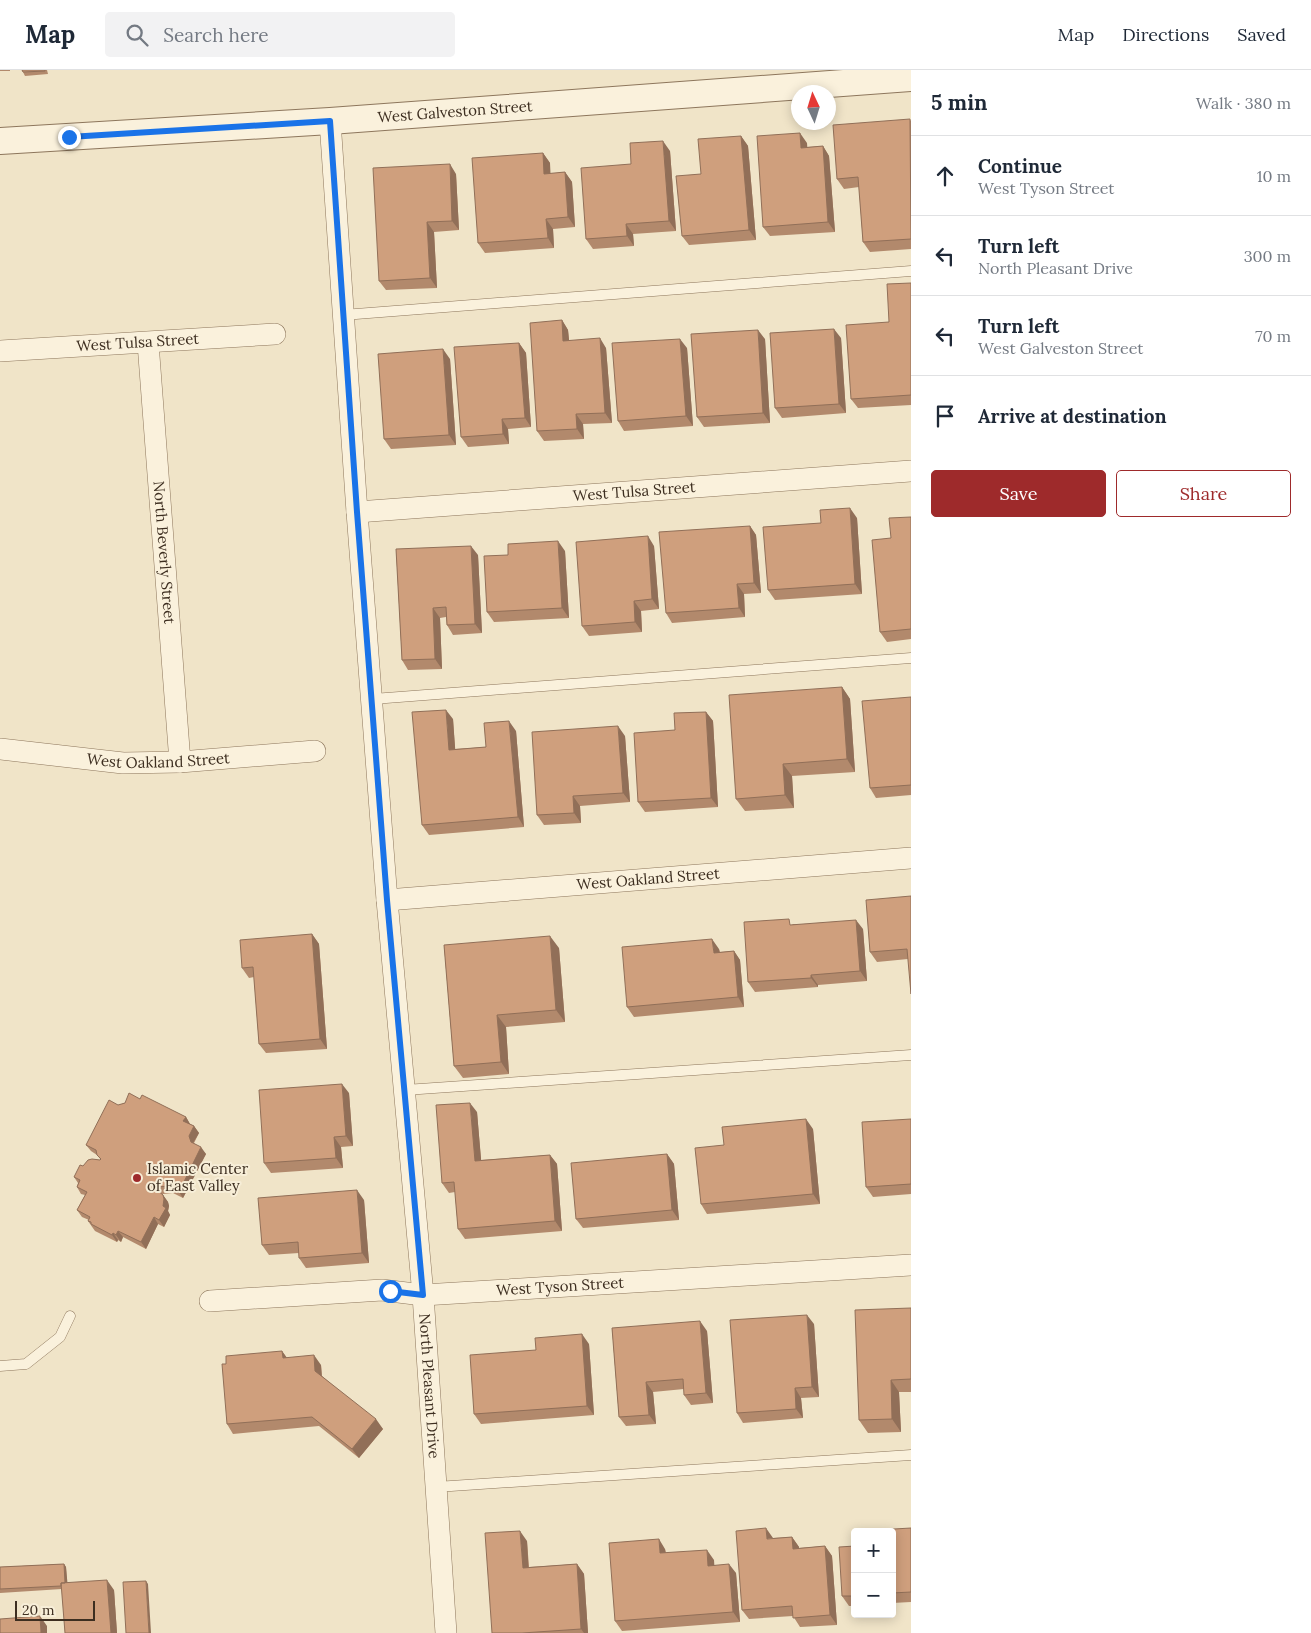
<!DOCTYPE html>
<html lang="en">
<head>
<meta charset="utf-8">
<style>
	body { margin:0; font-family:Lora,serif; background:#f2f2f3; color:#1f2937 }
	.controls { position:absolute; right:15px; bottom:15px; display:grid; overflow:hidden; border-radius:5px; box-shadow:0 2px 12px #0003 }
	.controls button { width:45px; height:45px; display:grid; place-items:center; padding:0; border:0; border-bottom:1px solid #e0e1e3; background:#fff; color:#1f2937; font:25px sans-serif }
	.compass { position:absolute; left:791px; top:15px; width:45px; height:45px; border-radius:50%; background:#fff; box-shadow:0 2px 12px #0003; rotate:356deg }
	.scale { position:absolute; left:15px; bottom:12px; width:80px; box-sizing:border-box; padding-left:5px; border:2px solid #3d2e20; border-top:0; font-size:14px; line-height:18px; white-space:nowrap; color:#3d2e20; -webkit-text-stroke:4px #f7eed8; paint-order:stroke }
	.stop { position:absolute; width:15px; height:15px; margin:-11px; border:4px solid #1a73e8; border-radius:50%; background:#fff }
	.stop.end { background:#1a73e8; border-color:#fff; box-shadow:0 1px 5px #0008 }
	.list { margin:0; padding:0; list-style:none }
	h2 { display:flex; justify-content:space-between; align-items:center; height:65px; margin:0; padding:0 20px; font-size:21px }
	h2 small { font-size:16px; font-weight:400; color:#747a83 }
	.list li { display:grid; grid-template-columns:32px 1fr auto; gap:15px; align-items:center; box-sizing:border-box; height:80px; padding:0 20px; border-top:1px solid #e0e1e3 }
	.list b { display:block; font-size:19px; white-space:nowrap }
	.list p { margin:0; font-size:16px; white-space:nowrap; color:#747a83 }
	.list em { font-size:16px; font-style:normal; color:#747a83 }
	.actions { display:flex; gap:10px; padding:15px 20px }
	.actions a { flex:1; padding:11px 0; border:1px solid #9e2a2b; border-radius:5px; text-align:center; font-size:18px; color:#9e2a2b }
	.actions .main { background:#9e2a2b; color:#fff }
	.icon { flex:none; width:28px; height:28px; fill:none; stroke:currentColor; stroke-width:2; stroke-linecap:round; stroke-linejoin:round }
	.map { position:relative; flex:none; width:911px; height:1563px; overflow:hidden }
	header { display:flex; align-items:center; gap:30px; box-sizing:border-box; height:70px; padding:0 25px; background:#fff; border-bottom:1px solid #e0e1e3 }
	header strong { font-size:24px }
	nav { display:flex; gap:28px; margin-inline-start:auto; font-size:18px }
	.search { width:350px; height:45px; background:#f2f2f3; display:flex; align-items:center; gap:12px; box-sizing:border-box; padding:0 18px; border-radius:5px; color:#747a83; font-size:19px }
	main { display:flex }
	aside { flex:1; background:#fff }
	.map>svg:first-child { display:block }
</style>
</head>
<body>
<header>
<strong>Map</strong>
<div class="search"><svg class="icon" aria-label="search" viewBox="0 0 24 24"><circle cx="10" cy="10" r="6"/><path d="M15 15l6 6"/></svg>Search here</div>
<nav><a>Map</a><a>Directions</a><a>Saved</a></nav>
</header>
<main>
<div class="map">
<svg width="911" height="1563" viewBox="0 0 911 1563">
	<rect width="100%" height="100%" fill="#f0e4c8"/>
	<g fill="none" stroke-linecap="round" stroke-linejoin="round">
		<g stroke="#8d765c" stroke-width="11">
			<path id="service" d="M343,245L911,201
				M373,629L911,588
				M405,1020L911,985
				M0,1296L26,1294L60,1267L70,1246
				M436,1417L911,1385"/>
		</g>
		<g stroke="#8d765c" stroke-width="22">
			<g id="minor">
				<path id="s1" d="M330,51L357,442L387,830L423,1225L446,1563"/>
				<path id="s2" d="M148,273L180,692"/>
				<path id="s3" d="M0,281L275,264"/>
				<path id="s4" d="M357,442L911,401"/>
				<path id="s5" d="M0,679L123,693L180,692L315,681"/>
				<path id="s6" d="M387,830L911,788"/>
				<path id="s7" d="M210,1231L382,1220L423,1225L911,1195"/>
			</g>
		</g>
		<g stroke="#8d765c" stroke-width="28">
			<g id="tertiary">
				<path id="s8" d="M0,71L330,51L911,8"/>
			</g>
		</g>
		<use href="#service" stroke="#faf1dc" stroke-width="10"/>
		<use href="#minor" stroke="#faf1dc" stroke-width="21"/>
		<use href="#tertiary" stroke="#faf1dc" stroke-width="26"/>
	</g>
	<path fill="#b2896c" d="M0,0H10V1H0Z
		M22,0H47L48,4L25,6Z
		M911,50V179L870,182L863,172L859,117L844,119L837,109Z
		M741,66L748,76L756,170L689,175L682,166L701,104Z
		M807,73V77L823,76L829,86L835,162L770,166L763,157Z
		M670,81L676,161L633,164L634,176L593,179L586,169Z
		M543,83L550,93V104L565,102L572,112L575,157L553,159L554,178L485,183L478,173Z
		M456,104L459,160L434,162L437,218L386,220L379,211Z
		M911,213V335L858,338L851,329L889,252Z
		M562,250L568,260L569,270L606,278L612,353L583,354L584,369L544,371L537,361Z
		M841,268L846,343L782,348L775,338Z
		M765,269L770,353L704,357L697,347Z
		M519,273L526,283L531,357L508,359L509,374L468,377L461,367Z
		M687,278L693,356L624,361L618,351Z
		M450,289L456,375L391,379L384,369Z
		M911,447V569L887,572L880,562L891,468Z
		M857,448L862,524L775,530L768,520Z
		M750,456L756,465L761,523L744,524L745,547L672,553L666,543Z
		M654,476L659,539L641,541L642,562L589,566L582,556Z
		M396,479L478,485L482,563L453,565L447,555L446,547L440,548L442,599L408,600L402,590Z
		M565,481L569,548L494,552L487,542L508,485Z
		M842,617L850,629L855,702L792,706L794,738L745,741L736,729Z
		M911,627V725L876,728L870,718Z
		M706,642L713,651L718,737L645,742L638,732L675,660Z
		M453,649L455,679L486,677L516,661L524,757L429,765L422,755Z
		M625,666L630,732L580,736L581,753L544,755L537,745Z
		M911,826L908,889L877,892L870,882Z
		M793,854L863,859L867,911L818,915V917L755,922L748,912Z
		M312,864L319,874L327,979L266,983L259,974L254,907L249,908L242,898Z
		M444,875L559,878L565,952L506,957L509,1004L463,1008L454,996Z
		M719,879L720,882L734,881L740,890L744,937L634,947L627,937Z
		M349,1023L353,1076L341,1077L343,1098L271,1103L264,1093Z
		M140,1029L186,1047L190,1054L194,1056L199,1063L194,1073L206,1084L183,1128L173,1123L163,1124V1125L168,1132L169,1136L168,1141L170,1145L164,1157L158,1154L146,1179L123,1167L121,1172L118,1170L117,1172L95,1161L88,1151L89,1150L82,1147L77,1140L85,1125L81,1124L77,1117L78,1113L74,1107L83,1096L101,1090L97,1085L91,1081L86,1075L118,1035Z
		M477,1042L481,1090L550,1085L557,1094L562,1161L465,1169L458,1159L455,1122L449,1123L442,1113Z
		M911,1049V1124L873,1127L866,1117Z
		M813,1059L820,1134L707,1144L701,1134L724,1075Z
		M667,1084L674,1094L679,1150L583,1158L576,1149Z
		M364,1130L369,1193L306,1198L299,1188V1183L269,1185L262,1175Z
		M911,1238V1322H899L901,1362L868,1363L859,1350Z
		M814,1254L819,1327L801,1328L803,1348L743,1353L737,1343Z
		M612,1258L707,1261L713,1333L691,1335L684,1325V1319L653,1322L656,1354L626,1356L619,1347Z
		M589,1274L594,1345L481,1354L474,1344L536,1280Z
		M282,1281L287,1288L321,1295L322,1306L383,1359L359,1388L319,1356L233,1364L227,1354L226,1294Z
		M911,1458V1532L892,1533V1462Z
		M792,1467L799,1477V1478L825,1476L832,1486L837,1555L800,1557L793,1546L749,1549L742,1540L773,1468Z
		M527,1471L529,1497L577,1494L584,1504L588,1563H492Z
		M855,1476V1536H849L842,1526Z
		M665,1479L666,1483L714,1490V1495L736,1503L740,1552L622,1561L615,1551Z
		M64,1494L66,1497L67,1513L114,1520L117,1563H65L62,1519L0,1523V1497Z"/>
	<path fill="#916f58" d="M800,63L807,73L808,87L801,78Z
		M741,66L748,76L756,170L749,160Z
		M663,71L670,81L676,161L669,151Z
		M823,76L829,86L835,162L828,152Z
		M543,83L550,93L551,114L544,104Z
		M450,94L456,104L459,160L452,151Z
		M565,102L572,112L575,157L568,147Z
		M546,149L553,159L554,178L548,168Z
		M427,152L434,162L437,218L430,208Z
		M626,154L633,164L634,176L627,166Z
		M562,250L568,260L570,280L563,271Z
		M834,259L841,268L846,343L839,334Z
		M758,260L765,269L770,353L763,343Z
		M600,268L606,278L612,353L605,343Z
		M680,269L687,278L693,356L686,346Z
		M519,273L526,283L531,357L525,348Z
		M443,279L450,289L456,375L449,365Z
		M576,344L583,354L584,369L577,359Z
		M502,349L508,359L509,374L503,364Z
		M850,438L857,448L862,524L855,514Z
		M750,456L756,465L761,523L754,513Z
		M648,466L654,476L659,539L652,529Z
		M558,471L565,481L569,548L562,538Z
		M471,476L478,485L482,563L475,554Z
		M737,514L744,524L745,547L739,538Z
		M634,531L641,541L642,562L635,552Z
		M433,538L440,548L442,599L435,589Z
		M842,617L850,629L855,702L847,689Z
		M446,640L453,649L456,690L449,680Z
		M706,642L713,651L718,737L711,728Z
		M509,651L516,661L524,757L518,747Z
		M618,656L625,666L630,732L623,723Z
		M783,694L792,706L794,738L785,725Z
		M573,726L580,736L581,753L574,743Z
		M856,850L863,859L867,911L860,901Z
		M312,864L319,874L327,979L320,969Z
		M550,866L559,878L565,952L556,940Z
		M712,869L719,879L721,892L714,883Z
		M734,881L740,890L744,937L738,927Z
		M811,905L818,915V917L811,908Z
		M497,945L506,957L509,1004L501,992Z
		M342,1014L349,1023L353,1076L346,1066Z
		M470,1033L477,1042L482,1100L475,1091Z
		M186,1047L190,1054L188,1057L183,1051Z
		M806,1049L813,1059L820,1134L813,1124Z
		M194,1056L199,1063L193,1073L196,1079L191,1072L189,1066Z
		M334,1067L341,1077L343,1098L336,1088Z
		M201,1077L206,1084L183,1128L179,1122Z
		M667,1084L674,1094L679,1150L672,1140Z
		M550,1085L557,1094L562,1161L555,1151Z
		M357,1120L364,1130L369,1193L362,1183Z
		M163,1125L168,1132L169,1136L168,1141L170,1145L164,1157L159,1150L163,1136Z
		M154,1147L158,1154L146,1179L141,1172Z
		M118,1161L123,1167L121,1172L116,1165Z
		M113,1163L118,1170L117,1172L112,1165Z
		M807,1245L814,1254L819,1327L812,1317Z
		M700,1251L707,1261L713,1333L706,1323Z
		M582,1264L589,1274L594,1345L587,1336Z
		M282,1281L289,1291L283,1288Z
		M314,1285L321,1295L322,1311L315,1301Z
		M891,1310L899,1322L901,1362L892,1349Z
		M646,1312L653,1322L656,1354L649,1345Z
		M795,1318L801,1328L803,1348L796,1339Z
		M376,1349L383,1359L359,1388L352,1379Z
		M766,1458L773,1468L767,1469Z
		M520,1461L527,1471L529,1507L523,1498Z
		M792,1467L799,1477V1488L793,1479Z
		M659,1469L665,1479L667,1493L660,1483Z
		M825,1476L832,1486L837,1555L830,1545Z
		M707,1480L714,1490L715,1505L708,1496Z
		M64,1494L66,1497L68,1519L65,1515Z
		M577,1494L584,1504L588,1563H584L581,1559Z
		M729,1494L736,1503L740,1552L733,1542Z
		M107,1510L114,1520L117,1563H111Z
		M146,1511L148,1514L151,1563H149Z
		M40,1546L47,1556V1563H41Z"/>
	<path fill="#cf9f7d" stroke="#916f58" d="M22,0H45V1L23,2Z
		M910,49L911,169L863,172L858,107L837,109L833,55Z
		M800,63L801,78L823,76L828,152L763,157L757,66Z
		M741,66L749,160L682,166L676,106L701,104L698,69Z
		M663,71L669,151L626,154L627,166L586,169L581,98L631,94L630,73Z
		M543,83L544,104L565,102L568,147L546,149L548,168L478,173L472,88Z
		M450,94L452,151L427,152L430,208L379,211L373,98Z
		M911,213V325L851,329L846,255L889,252L887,214Z
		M562,250L563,271L600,268L605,343L576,344L577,359L537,361L530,253Z
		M834,259L839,334L775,338L770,263Z
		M758,260L763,343L697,347L691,264Z
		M680,269L686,346L618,351L612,273Z
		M519,273L525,348L502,349L503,364L461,367L454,277Z
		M443,279L449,365L384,369L378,284Z
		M850,438L855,514L768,520L763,457L821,453L820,440Z
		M911,447V559L880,562L872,470L891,468L889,448Z
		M750,456L754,513L737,514L739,538L666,543L659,462Z
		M648,466L652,529L634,531L635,552L582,556L576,472Z
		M558,471L562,538L487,542L484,486L508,485V474Z
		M471,476L475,554L447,555L446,537L433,538L435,589L402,590L396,479Z
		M842,617L847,689L783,694L785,725L736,729L729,625Z
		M911,627V715L870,718L862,631Z
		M446,640L449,680L486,677L484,653L509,651L518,747L422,755L412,642Z
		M706,642L711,728L638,732L634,663L675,660L674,643Z
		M618,656L623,723L573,726L574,743L537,745L532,662Z
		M911,826V924L907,879L870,882L866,830Z
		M789,849L790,855L856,850L860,901L811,905V908L748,912L744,852Z
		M312,864L320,969L259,974L253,897L242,898L240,870Z
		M550,866L556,940L497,945L501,992L454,996L444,875Z
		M712,869L714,883L734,881L738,927L627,937L622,877Z
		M342,1014L346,1066L334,1067L336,1088L264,1093L259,1020Z
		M129,1023L140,1029L142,1025L186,1047L183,1051L194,1056L189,1066L191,1072L201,1077L179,1122L168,1116L158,1117L157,1120L163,1125L164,1129L163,1136L166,1138L159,1150L154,1147L141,1172L118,1161L116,1165L113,1163L112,1165L91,1154V1152L88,1151L90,1147L77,1140L87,1122L77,1117L80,1110L74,1107L80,1095L83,1096L88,1090L92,1089L100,1090L101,1089L97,1085L96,1080L86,1075L109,1030L118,1035L125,1033Z
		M470,1033L475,1091L550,1085L555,1151L458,1159L454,1112L442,1113L436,1035Z
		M806,1049L813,1124L701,1134L695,1078L724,1075L722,1057Z
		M911,1049V1114L866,1117L862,1052Z
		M667,1084L672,1140L576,1149L571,1093Z
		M357,1120L362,1183L299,1188L298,1172L262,1175L258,1128Z
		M911,1238V1309L891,1310L892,1349L859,1350L855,1240Z
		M807,1245L812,1317L795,1318L796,1339L737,1343L730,1250Z
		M700,1251L706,1323L684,1325L683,1309L646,1312L649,1345L619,1347L612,1258Z
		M582,1264L587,1336L474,1344L470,1285L536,1280L535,1268Z
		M282,1281L283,1288L314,1285L315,1301L376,1349L352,1379L312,1347L227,1354L222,1294H226V1286Z
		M766,1458L767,1469L792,1467L793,1479L825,1476L830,1545L793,1548L792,1536L742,1540L736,1461Z
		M911,1458V1522L892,1523V1462L860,1461Z
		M520,1461L523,1498L577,1494L581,1559L522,1563H492L485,1463Z
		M659,1469L660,1483L707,1480L708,1496L729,1494L733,1542L615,1551L609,1473Z
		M855,1476V1526H842L839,1477Z
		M64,1494L65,1513H61V1516L0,1519V1497Z
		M107,1510L111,1563H65L61,1513Z
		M146,1511L149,1563H126L123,1512Z
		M40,1546L41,1563H0V1549Z"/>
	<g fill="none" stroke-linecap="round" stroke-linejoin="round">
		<path stroke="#1a73e8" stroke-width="6" d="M69,67L330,51L357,442L387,830L423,1225L390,1221"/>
	</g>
	<circle fill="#9e2a2b" stroke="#f7eed8" stroke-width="2" cx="137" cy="1108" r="5"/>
	<g text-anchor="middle" stroke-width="4" stroke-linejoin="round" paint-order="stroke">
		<g font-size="15" fill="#3d2e20" stroke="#f7eed8">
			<text dy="5" stroke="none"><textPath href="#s8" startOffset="456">West Galveston Street</textPath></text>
			<text dy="5" stroke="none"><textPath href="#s3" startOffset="138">West Tulsa Street</textPath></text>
			<text dy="5" stroke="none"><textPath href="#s4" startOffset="278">West Tulsa Street</textPath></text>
			<text dy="5" stroke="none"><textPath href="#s2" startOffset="210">North Beverly Street</textPath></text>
			<text dy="5" stroke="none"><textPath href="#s5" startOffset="159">West Oakland Street</textPath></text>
			<text dy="5" stroke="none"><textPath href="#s6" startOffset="262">West Oakland Street</textPath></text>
			<text dy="5" stroke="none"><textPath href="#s7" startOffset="351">West Tyson Street</textPath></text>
			<text dy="5" stroke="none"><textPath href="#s1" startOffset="1269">North Pleasant Drive</textPath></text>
		</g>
		<g font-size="15" fill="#3d2e20" stroke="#f7eed8" text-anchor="start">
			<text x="147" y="1104">Islamic Center<tspan x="147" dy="17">of East Valley</tspan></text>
		</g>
	</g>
</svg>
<div class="controls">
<button>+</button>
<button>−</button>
</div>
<svg class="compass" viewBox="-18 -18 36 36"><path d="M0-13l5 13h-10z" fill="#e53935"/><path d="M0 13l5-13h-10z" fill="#747a83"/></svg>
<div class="scale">20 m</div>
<div class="stop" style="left:390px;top:1221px"></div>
<div class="stop end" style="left:69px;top:67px"></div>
</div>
<aside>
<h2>5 min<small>Walk · 380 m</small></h2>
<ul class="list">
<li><svg class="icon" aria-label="ahead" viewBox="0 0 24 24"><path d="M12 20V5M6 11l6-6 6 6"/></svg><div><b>Continue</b><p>West Tyson Street</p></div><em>10 m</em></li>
<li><svg class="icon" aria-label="left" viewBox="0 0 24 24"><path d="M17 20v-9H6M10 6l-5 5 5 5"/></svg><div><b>Turn left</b><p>North Pleasant Drive</p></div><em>300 m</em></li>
<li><svg class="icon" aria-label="left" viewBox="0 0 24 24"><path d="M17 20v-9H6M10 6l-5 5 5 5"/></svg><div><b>Turn left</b><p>West Galveston Street</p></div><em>70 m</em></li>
<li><svg class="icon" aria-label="arrive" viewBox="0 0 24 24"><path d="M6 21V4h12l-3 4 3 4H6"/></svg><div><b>Arrive at destination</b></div></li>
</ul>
<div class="actions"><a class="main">Save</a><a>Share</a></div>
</aside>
</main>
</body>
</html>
